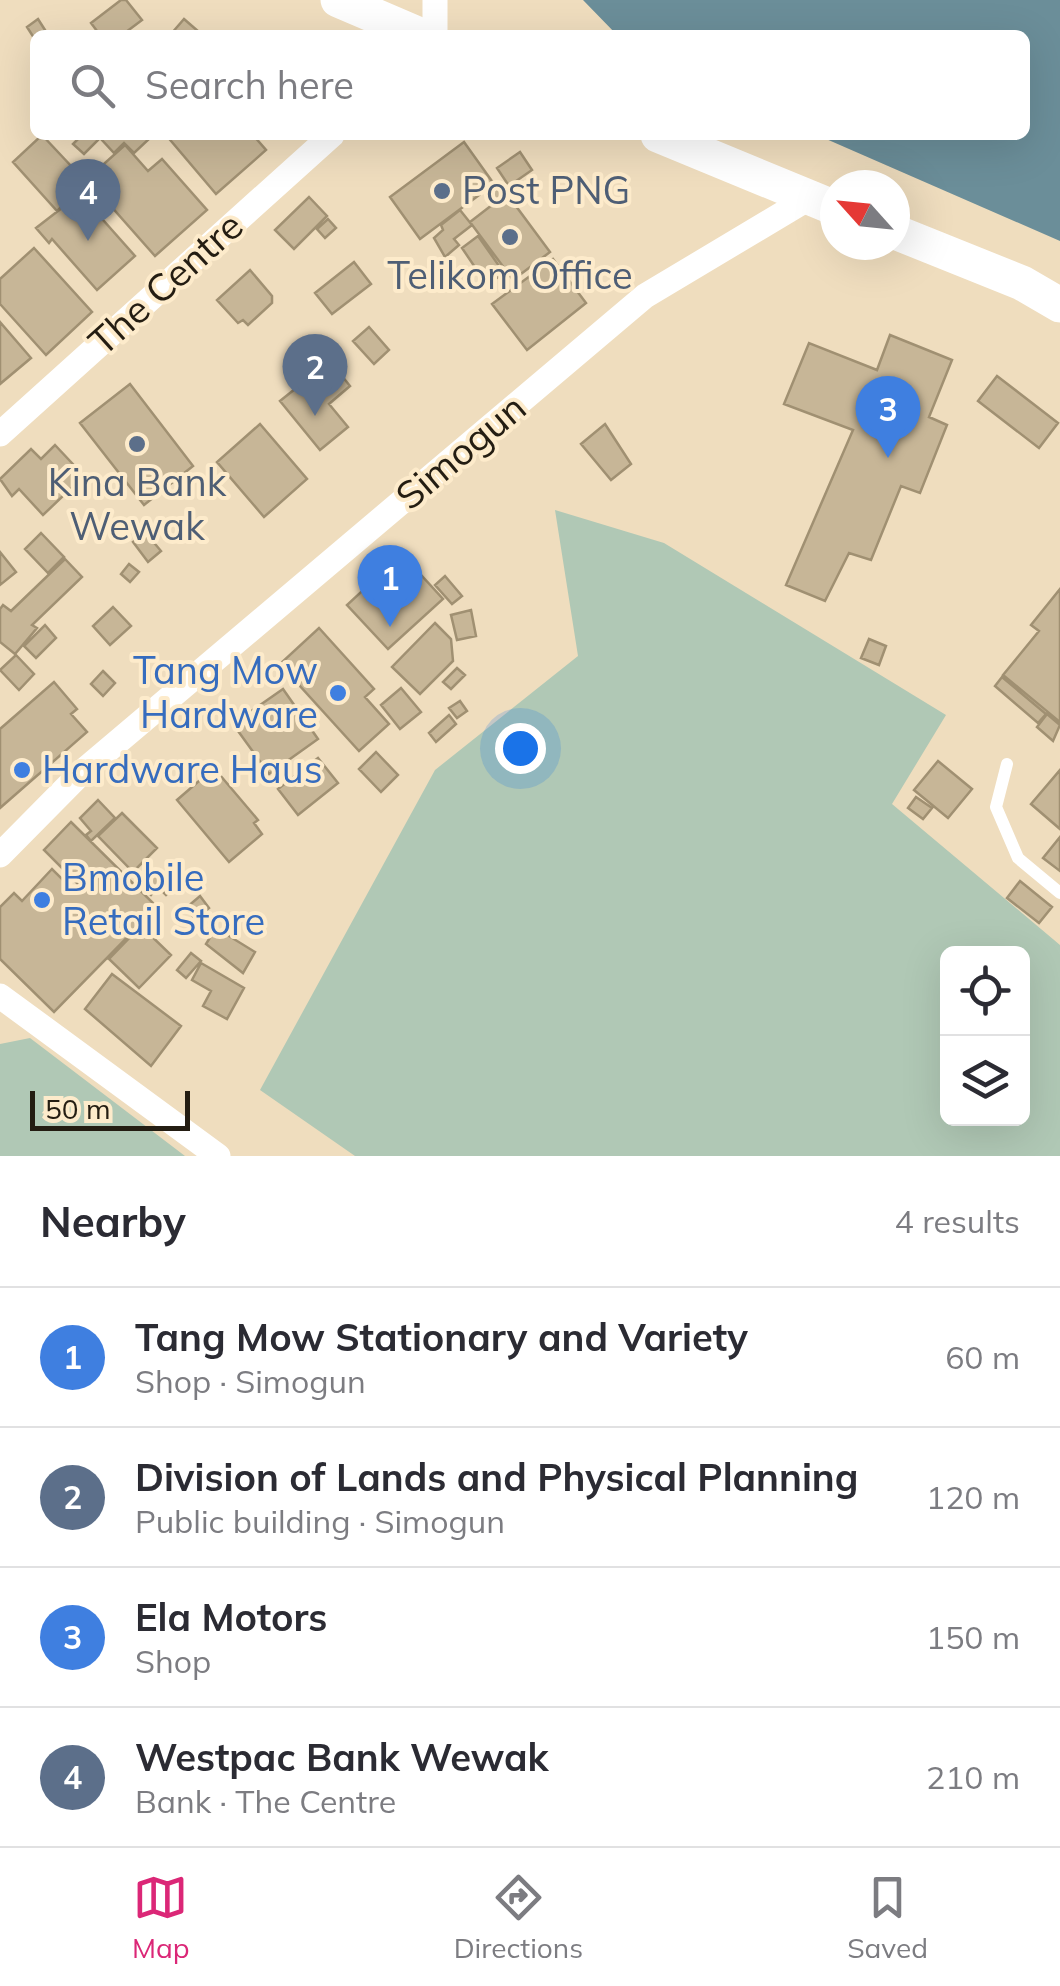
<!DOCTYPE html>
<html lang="en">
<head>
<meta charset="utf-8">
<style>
	body { margin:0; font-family:Mulish,sans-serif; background:#f2f2f3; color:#2b2b33 }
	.controls { position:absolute; right:30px; bottom:30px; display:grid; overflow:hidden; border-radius:15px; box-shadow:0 10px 40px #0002 }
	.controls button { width:90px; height:90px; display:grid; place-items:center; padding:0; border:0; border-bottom:2px solid #e1e1e2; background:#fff; color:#2b2b33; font:50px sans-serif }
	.compass { position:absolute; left:820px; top:170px; width:90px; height:90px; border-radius:50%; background:#fff; box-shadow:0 10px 40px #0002; rotate:297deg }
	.scale { position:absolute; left:30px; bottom:25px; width:160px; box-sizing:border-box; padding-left:10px; border:5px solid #241d12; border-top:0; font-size:28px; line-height:35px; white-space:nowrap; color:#241d12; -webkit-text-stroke:8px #fdebcb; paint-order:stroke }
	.you { position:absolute; left:520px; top:748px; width:35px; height:35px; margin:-25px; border:8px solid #fff; border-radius:50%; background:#1a73e8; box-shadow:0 0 0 15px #1a73e833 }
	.badge { display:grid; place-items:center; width:65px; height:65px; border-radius:50%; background:#db2777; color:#fff; font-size:32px; font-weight:700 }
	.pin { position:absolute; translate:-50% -82px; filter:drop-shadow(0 2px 5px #0008) }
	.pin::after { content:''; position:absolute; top:52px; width:35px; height:30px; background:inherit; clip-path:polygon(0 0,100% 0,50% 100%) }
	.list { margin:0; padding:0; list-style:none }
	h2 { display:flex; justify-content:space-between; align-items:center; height:130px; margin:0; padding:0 40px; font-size:42px }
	h2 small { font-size:32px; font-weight:400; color:#7c7c81 }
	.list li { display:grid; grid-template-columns:65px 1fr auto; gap:30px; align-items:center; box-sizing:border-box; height:140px; padding:0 40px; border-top:2px solid #e1e1e2 }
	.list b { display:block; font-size:38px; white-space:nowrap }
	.list p { margin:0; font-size:32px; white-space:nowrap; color:#7c7c81 }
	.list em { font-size:32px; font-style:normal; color:#7c7c81 }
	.icon { flex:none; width:55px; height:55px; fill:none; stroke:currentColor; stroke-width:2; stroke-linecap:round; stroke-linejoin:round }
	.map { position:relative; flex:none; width:1060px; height:1156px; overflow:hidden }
	.search { position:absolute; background:#fff; box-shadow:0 10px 40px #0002; left:30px; right:30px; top:30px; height:110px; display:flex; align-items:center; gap:25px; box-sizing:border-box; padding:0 35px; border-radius:15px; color:#7c7c81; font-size:38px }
	.sheet { height:690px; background:#fff }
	nav { display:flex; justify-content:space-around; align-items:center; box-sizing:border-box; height:140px; border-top:2px solid #e1e1e2; background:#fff; font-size:28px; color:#7c7c81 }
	nav a { display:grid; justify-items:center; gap:5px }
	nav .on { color:#db2777 }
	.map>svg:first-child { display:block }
</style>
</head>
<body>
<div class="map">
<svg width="1060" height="1156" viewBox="0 0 1060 1156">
	<rect width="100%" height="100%" fill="#efddbe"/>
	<path fill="#b0c8b5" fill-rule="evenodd" d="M555,510L664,543L946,715L892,804L1060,945V1156H355L260,1090L435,770L578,656ZM948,954H1022V1118H948Z
		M30,1038L185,1156H0V1044Z"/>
	<path fill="#6b8e99" d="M583,0H1060V241L817,135H1025V35H617Z"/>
	<path fill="#c7b697" stroke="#a09072" stroke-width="2.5" d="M121,0H126L142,20L122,35H100L91,23Z
		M38,19L45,30L34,38L27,27Z
		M184,19L199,32L197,35L171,34Z
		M42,135L87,183L57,211L13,162Z
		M82,135H103L84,154L73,144Z
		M107,135H147L150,138L134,153L124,143L114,153L102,140Z
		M166,135H253L266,150L216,194Z
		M464,142L494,184L420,239L390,197Z
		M125,145L148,171L162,159L207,210L155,256L87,179Z
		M520,152L532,170L509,186L497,168Z
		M501,186L550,252L513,280L470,222L492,205L486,197Z
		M80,194L135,256L97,290L52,239L49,243L36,228Z
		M309,197L327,216L294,249L275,230Z
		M460,210L472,225L454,239L459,245L445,257L434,238L443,230L441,225Z
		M328,219L336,228L325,238L317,229Z
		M478,236L504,273L487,285L462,248Z
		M34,248L92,312L46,355L0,304V279Z
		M553,259L586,303L527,350L492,304Z
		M354,262L371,284L332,314L315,293Z
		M250,270L272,296V303L248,325L243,320L238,323L217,300Z
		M0,322L31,358L0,384Z
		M369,327L389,350L374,364L353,341Z
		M890,335L952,360L929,417L947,425L920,493L901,486L871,560L849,553L825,601L786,585L853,430L784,404L809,343L877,370Z
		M330,361L350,386L329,404L348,427L320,450L280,401Z
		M997,376L1058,423L1039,448L978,401Z
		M130,384L193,466L144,505L80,423Z
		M260,424L307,479L264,517L217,462Z
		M605,424L631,464L611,480L581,444Z
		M55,445L84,476L43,515L19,489L12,496L0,479L31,449L41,459Z
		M145,532L161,551L148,562L133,542Z
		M41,533L64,557L48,573L25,549Z
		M0,552L16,572L0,585Z
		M65,559L82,577L32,625L37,628L15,654L0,642V609L3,605L11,611Z
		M129,564L139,572L130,582L121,574Z
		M411,564L443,599L388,649L347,605L388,567L397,577Z
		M445,576L462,596L452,604L435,585Z
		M1060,589V722L1003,675L1039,631L1031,625Z
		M113,607L131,626L110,645L93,626Z
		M471,610L476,636L457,640L451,615Z
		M435,623L451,639L453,661L420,694L392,667Z
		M45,625L56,638L36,658L24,646Z
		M319,628L374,689L365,697L389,724L359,751L280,664Z
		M869,639L886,646L879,665L861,658Z
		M16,655L34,674L19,690L0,670Z
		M457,668L465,675L451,689L443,682Z
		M103,671L115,683L103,696L91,684Z
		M1002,677L1046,714L1038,723L995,686Z
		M54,682L77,709L71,714L87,732L0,808V729Z
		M401,688L421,712L400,729L381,705Z
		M283,689L318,739L269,774L233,724Z
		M460,701L467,711L457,718L449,708Z
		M1047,714L1060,725L1053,741L1037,727Z
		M449,715L456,724L436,742L429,733Z
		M376,752L398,775L381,792L359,769Z
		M318,758L338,783L298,815L278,789Z
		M938,761L972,789L948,818L914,790Z
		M214,768L258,820L254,823L262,834L229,862L177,800Z
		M1060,770V829L1031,804Z
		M916,797L932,808L923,819L908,808Z
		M98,800L115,818L91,841L86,835L91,831L80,818Z
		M122,813L157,848L133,872L98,836Z
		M71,822L157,907L54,1012L0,959V907L14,893L22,901L52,869L75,892L80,886L44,850Z
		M1060,837V871L1043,858Z
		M156,870L173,888L166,895L158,887L151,895L141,885Z
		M1020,881L1052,907L1039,923L1007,898Z
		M200,896L209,908L195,919L186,908Z
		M141,926L171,955L139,988L109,959Z
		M216,928L255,952L243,973L206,944Z
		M191,953L201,961L186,978L177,970Z
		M201,963L244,988L227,1019L203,1006L211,991L192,980Z
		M112,974L181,1026L151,1066L85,1009Z"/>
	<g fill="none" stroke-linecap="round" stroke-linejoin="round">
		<path stroke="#fff" stroke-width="12" d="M1007,764L996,807L1018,858L1060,893"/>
		<path stroke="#fff" stroke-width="25" d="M435,0V35
			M0,434L332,135
			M0,855L82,772L645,296L809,198
			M0,996L218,1156"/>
		<path stroke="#fff" stroke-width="35" d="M338,0L420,35
			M658,135L835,208
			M895,232L1022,283L1060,305"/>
	</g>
	<g fill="#5c6f8a" stroke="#fdebcb" stroke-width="4">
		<circle cx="442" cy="191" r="10"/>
		<circle cx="510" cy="237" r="10"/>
		<circle cx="137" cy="444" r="10"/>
	</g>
	<g fill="#3f7fe0" stroke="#fdebcb" stroke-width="4">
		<circle cx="338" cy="693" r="10"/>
		<circle cx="22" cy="770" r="10"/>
		<circle cx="42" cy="900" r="10"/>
	</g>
	<g text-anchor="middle" stroke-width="8" stroke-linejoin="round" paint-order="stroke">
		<g font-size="38" fill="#4e5e75" stroke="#fdebcb">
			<text x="462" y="204" text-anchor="start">Post PNG</text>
			<text x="510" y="289">Telikom Office</text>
			<text x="137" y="496">Kina Bank<tspan x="137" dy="44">Wewak</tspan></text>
		</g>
		<g font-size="38" fill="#241d12" stroke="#fdebcb">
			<text transform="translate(166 284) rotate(-42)" y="13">The Centre</text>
			<text transform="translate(461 452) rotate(-40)" y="13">Simogun</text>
		</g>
		<g font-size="38" fill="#366cbe" stroke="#fdebcb" text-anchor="start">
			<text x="318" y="684" text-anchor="end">Tang Mow<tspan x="318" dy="44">Hardware</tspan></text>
			<text x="42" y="783">Hardware Haus</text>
			<text x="62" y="891">Bmobile<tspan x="62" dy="44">Retail Store</tspan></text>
		</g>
	</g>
</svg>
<div class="controls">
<button><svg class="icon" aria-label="locate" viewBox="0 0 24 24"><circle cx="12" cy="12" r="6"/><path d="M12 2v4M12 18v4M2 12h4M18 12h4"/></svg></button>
<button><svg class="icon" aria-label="layers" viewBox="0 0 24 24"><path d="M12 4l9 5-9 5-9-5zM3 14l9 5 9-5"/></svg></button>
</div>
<svg class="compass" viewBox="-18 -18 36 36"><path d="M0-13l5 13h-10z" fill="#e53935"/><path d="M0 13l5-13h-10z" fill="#7c7c81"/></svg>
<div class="scale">50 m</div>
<div class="you"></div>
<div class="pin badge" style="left:390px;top:627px;background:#3f7fe0">1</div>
<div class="pin badge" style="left:315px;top:416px;background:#5c6f8a">2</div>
<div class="pin badge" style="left:888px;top:458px;background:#3f7fe0">3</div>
<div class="pin badge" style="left:88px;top:241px;background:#5c6f8a">4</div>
<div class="search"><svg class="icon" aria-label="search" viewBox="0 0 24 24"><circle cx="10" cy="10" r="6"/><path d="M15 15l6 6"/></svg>Search here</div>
</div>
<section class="sheet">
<h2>Nearby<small>4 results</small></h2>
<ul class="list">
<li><span class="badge" style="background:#3f7fe0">1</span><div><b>Tang Mow Stationary and Variety</b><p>Shop · Simogun</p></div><em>60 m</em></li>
<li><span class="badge" style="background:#5c6f8a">2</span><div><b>Division of Lands and Physical Planning</b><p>Public building · Simogun</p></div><em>120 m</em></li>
<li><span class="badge" style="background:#3f7fe0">3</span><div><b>Ela Motors</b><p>Shop</p></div><em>150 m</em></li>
<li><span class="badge" style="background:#5c6f8a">4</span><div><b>Westpac Bank Wewak</b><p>Bank · The Centre</p></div><em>210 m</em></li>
</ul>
</section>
<nav>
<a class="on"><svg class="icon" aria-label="map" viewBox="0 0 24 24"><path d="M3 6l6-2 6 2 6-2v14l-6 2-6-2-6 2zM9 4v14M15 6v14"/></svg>Map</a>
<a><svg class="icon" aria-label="directions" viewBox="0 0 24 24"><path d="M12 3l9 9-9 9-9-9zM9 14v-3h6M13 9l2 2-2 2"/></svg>Directions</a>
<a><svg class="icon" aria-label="saved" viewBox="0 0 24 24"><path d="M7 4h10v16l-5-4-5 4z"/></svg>Saved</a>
</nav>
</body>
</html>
